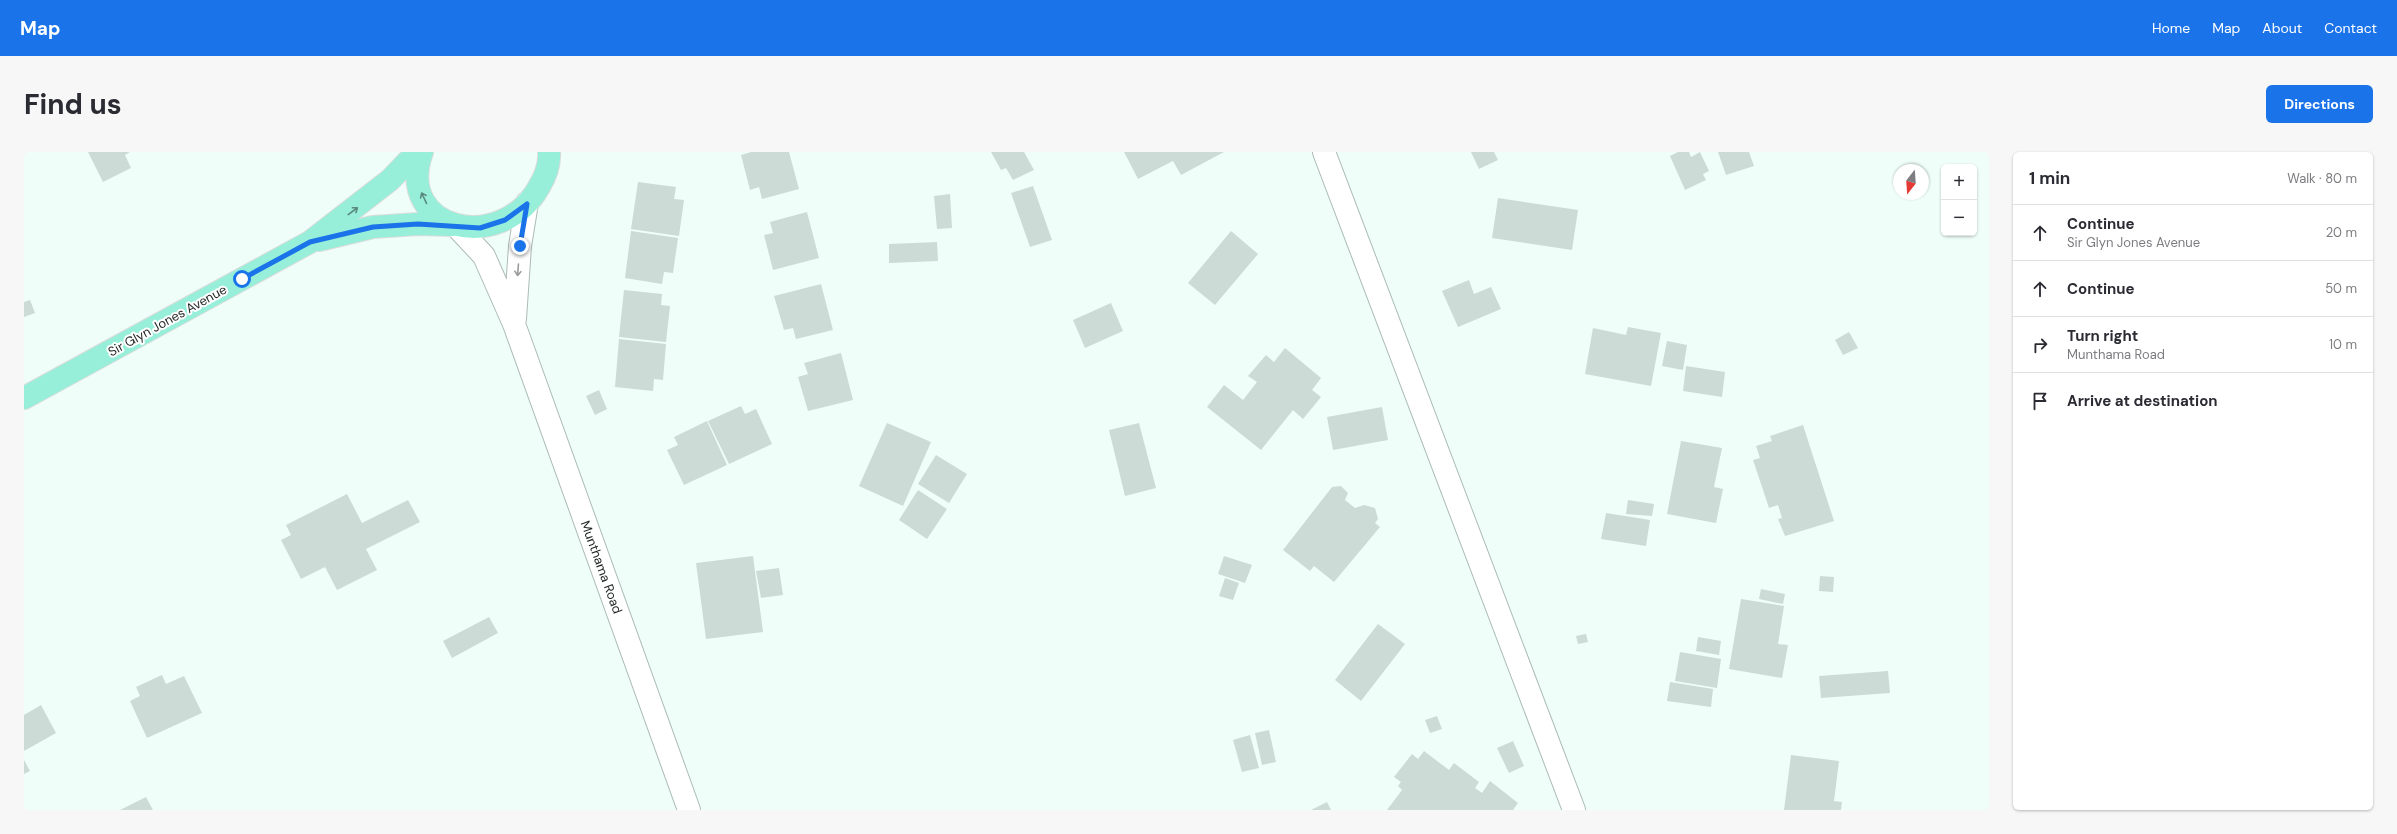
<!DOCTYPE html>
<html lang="en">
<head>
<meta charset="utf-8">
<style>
	body { margin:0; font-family:"DM Sans",sans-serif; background:#f7f7f7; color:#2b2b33 }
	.controls { position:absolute; right:12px; top:12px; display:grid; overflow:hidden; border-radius:6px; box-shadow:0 1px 3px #0004 }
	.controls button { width:36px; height:36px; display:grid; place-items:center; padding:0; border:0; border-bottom:1px solid #e1e1e2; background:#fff; color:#2b2b33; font:20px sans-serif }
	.compass { position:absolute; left:1869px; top:12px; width:36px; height:36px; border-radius:50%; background:#fff; box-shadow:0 1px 3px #0004; rotate:197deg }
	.stop { position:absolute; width:12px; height:12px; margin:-9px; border:3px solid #1a73e8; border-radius:50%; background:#fff }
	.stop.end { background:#1a73e8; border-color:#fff; box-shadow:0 1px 4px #0008 }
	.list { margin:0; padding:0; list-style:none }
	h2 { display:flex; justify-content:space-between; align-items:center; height:52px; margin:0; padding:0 16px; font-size:17px }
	h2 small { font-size:13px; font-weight:400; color:#7c7c81 }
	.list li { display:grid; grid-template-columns:26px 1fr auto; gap:12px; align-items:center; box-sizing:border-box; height:56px; padding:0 16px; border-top:1px solid #e1e1e2 }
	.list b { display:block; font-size:15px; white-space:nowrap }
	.list p { margin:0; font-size:13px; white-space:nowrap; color:#7c7c81 }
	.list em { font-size:13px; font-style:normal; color:#7c7c81 }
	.icon { flex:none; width:22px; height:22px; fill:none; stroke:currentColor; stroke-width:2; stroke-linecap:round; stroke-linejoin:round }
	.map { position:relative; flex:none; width:1965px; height:658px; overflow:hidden; border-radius:6px }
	header { display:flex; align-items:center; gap:24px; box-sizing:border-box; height:56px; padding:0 20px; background:#1a73e8; color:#fff }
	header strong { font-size:19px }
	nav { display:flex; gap:22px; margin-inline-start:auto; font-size:14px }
	.intro { display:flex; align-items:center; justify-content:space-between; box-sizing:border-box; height:96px; padding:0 24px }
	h1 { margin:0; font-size:28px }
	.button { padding:10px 18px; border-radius:6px; background:#1a73e8; color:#fff; font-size:14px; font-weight:700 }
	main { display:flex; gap:24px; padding:0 24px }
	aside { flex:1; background:#fff; border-radius:6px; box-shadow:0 1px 3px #0004 }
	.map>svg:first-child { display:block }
</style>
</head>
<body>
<header>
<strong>Map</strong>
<nav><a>Home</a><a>Map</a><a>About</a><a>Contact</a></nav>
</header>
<div class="intro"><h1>Find us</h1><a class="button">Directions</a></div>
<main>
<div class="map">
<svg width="1965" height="658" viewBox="0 0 1965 658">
	<rect width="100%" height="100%" fill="#effef9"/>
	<path fill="#ccdbd6" d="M64,0H106L101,3L107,16L79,30Z
		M727,0H765L775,37L738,47L735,35L726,38L717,3Z
		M967,0H1000L1010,18L989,28L982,16L977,18Z
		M1100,0H1200L1157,23L1149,9L1114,27Z
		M1447,0H1470L1474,8L1455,17Z
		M1654,0H1665L1667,5L1676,0L1685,19L1679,22L1682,28L1661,38L1646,4Z
		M1694,0H1725L1730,14L1702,23Z
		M614,30L652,35L650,47L660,48L655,84L607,77Z
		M1009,34L1028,88L1006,95L987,41Z
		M926,42L928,76L913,77L910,44Z
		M1474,46L1554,58L1548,98L1468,86Z
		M783,60L795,106L749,118L740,83L749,81L746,70Z
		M607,79L654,86L649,121L640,120L638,132L601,126Z
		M1207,79L1234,102L1191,153L1164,131Z
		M913,90L914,109L865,111V92Z
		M1445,128L1450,142L1467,135L1477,157L1434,175L1418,139Z
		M797,132L809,178L772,187L769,176L760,178L750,144Z
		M600,138L638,142L637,153L646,154L642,190L595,185Z
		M6,148L11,161L0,165V150Z
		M1087,151L1099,179L1061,196L1049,168Z
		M1604,175L1637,181L1627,234L1561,222L1569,176L1602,183Z
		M1825,180L1834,196L1819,203L1811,188Z
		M595,187L642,192L639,228L630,227L629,239L591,235Z
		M1643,189L1663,193L1659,218L1638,214Z
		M1261,196L1297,226L1288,238L1297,245L1279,267L1269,258L1237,298L1183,255L1200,233L1219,248L1233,230L1224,224L1242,203L1250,210Z
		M817,201L829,248L784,259L774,225L784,222L780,211Z
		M1662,214L1701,220L1698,245L1659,239Z
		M575,238L583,257L571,263L562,244Z
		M717,254L721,262L732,257L748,292L705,312L684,269Z
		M1358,255L1364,288L1309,298L1303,265Z
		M683,269L703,313L660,333L643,298L654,293L650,285Z
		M863,271L907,290L879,354L835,334Z
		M1115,271L1132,336L1101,344L1085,278Z
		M1779,273L1810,369L1761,384L1754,367L1758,366L1754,353L1745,356L1729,308L1736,306L1732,294L1748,289L1746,284Z
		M1657,289L1698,296L1690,335L1699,337L1692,371L1643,362Z
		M912,303L943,322L925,351L894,332Z
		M1317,334L1324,341L1321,348L1331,356L1340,353L1351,356L1354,367L1351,371L1356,375L1310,430L1290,414L1286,419L1259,398L1308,335Z
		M894,338L923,357L903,387L875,368Z
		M323,342L338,371L384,348L396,370L342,397L353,418L313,438L301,415L277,427L257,388L267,383L262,373Z
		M1604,348L1630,352L1628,364L1602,362Z
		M1582,361L1626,368L1622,394L1577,387Z
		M729,404L739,480L682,487L672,411Z
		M1200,404L1228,413L1221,431L1194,422Z
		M755,416L759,443L737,446L732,419Z
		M1796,424L1810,425L1809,440L1795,439Z
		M1201,426L1215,431L1209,448L1195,444Z
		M1737,437L1761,442L1759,452L1735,447Z
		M1717,447L1760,454L1754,492L1764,493L1758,526L1705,517Z
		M465,465L474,481L428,506L419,489Z
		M1354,472L1381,492L1337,549L1311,528Z
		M1562,482L1564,490L1554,492L1552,484Z
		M1674,485L1697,489L1695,503L1672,499Z
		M1656,500L1697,507L1693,536L1651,529Z
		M1864,519L1866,541L1797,546L1795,524Z
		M138,523L142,532L160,524L178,561L123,586L106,549L116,544L112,535Z
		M1646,530L1689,537L1687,555L1643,549Z
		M17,553L32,581L0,599V563Z
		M1413,564L1418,577L1406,581L1401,568Z
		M1245,578L1252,610L1238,613L1231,581Z
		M1226,583L1235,616L1218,620L1209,588Z
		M1489,589L1500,614L1485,621L1473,596Z
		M1400,599L1425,618L1430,611L1455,630L1451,636L1458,641L1466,629L1494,651L1489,658H1363L1378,638L1374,634L1377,630L1370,625L1388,602L1394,607Z
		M1767,603L1815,609L1810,649L1818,650L1817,658H1760Z
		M0,608L6,619L0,622Z
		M122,645L129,658H96Z
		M1303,650L1307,658H1287Z"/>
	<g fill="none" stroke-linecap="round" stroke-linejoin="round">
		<g stroke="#acbbb6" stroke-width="24">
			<path id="minor" d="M1300,0L1550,658
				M431,73L460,104L490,172L665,658
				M491,167L496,94L503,51"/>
		</g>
		<g stroke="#dbdcdc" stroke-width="24">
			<path id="major" d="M398,0C370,79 477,103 515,35C521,25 526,12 525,0
				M295,88L349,75L394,72L429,73
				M0,246L286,90L366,28L393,0"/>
		</g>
		<use href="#minor" stroke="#fff" stroke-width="22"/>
		<use href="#major" stroke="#97efda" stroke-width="22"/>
	</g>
	<defs><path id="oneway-shaft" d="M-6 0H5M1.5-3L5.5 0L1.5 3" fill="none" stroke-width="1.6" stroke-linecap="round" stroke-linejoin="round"/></defs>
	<g stroke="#5b8a7e">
		<use href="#oneway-shaft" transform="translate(400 46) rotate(-115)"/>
		<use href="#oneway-shaft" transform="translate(329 59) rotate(-37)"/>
	</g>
	<use stroke="#9a9c9c" href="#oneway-shaft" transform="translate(494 118) rotate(94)"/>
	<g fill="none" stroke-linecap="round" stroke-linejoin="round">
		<path stroke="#1a73e8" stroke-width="5" d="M218,127L286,90L349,75L394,72L456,76L481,68L503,52L496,94"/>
	</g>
	<g text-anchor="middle" stroke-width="4" stroke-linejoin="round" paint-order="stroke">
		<g font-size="13" fill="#1f2422" stroke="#fff">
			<text transform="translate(143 168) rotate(-29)" y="5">Sir Glyn Jones Avenue</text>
			<text transform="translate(578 415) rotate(70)" y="5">Munthama Road</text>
		</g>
	</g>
</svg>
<div class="controls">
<button>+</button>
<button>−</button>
</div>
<svg class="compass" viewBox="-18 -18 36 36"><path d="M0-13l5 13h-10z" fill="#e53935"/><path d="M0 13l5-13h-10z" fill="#7c7c81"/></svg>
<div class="stop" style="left:218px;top:127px"></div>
<div class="stop end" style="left:496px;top:94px"></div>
</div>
<aside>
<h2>1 min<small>Walk · 80 m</small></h2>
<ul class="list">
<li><svg class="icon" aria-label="ahead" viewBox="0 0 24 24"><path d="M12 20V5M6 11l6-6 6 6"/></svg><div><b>Continue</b><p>Sir Glyn Jones Avenue</p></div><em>20 m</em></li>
<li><svg class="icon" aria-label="ahead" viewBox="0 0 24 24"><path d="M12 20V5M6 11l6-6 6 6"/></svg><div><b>Continue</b></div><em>50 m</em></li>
<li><svg class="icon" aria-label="right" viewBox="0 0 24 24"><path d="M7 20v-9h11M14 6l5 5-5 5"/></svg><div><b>Turn right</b><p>Munthama Road</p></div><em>10 m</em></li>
<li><svg class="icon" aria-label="arrive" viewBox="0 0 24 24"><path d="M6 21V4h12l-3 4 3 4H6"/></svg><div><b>Arrive at destination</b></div></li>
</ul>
</aside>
</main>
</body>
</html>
